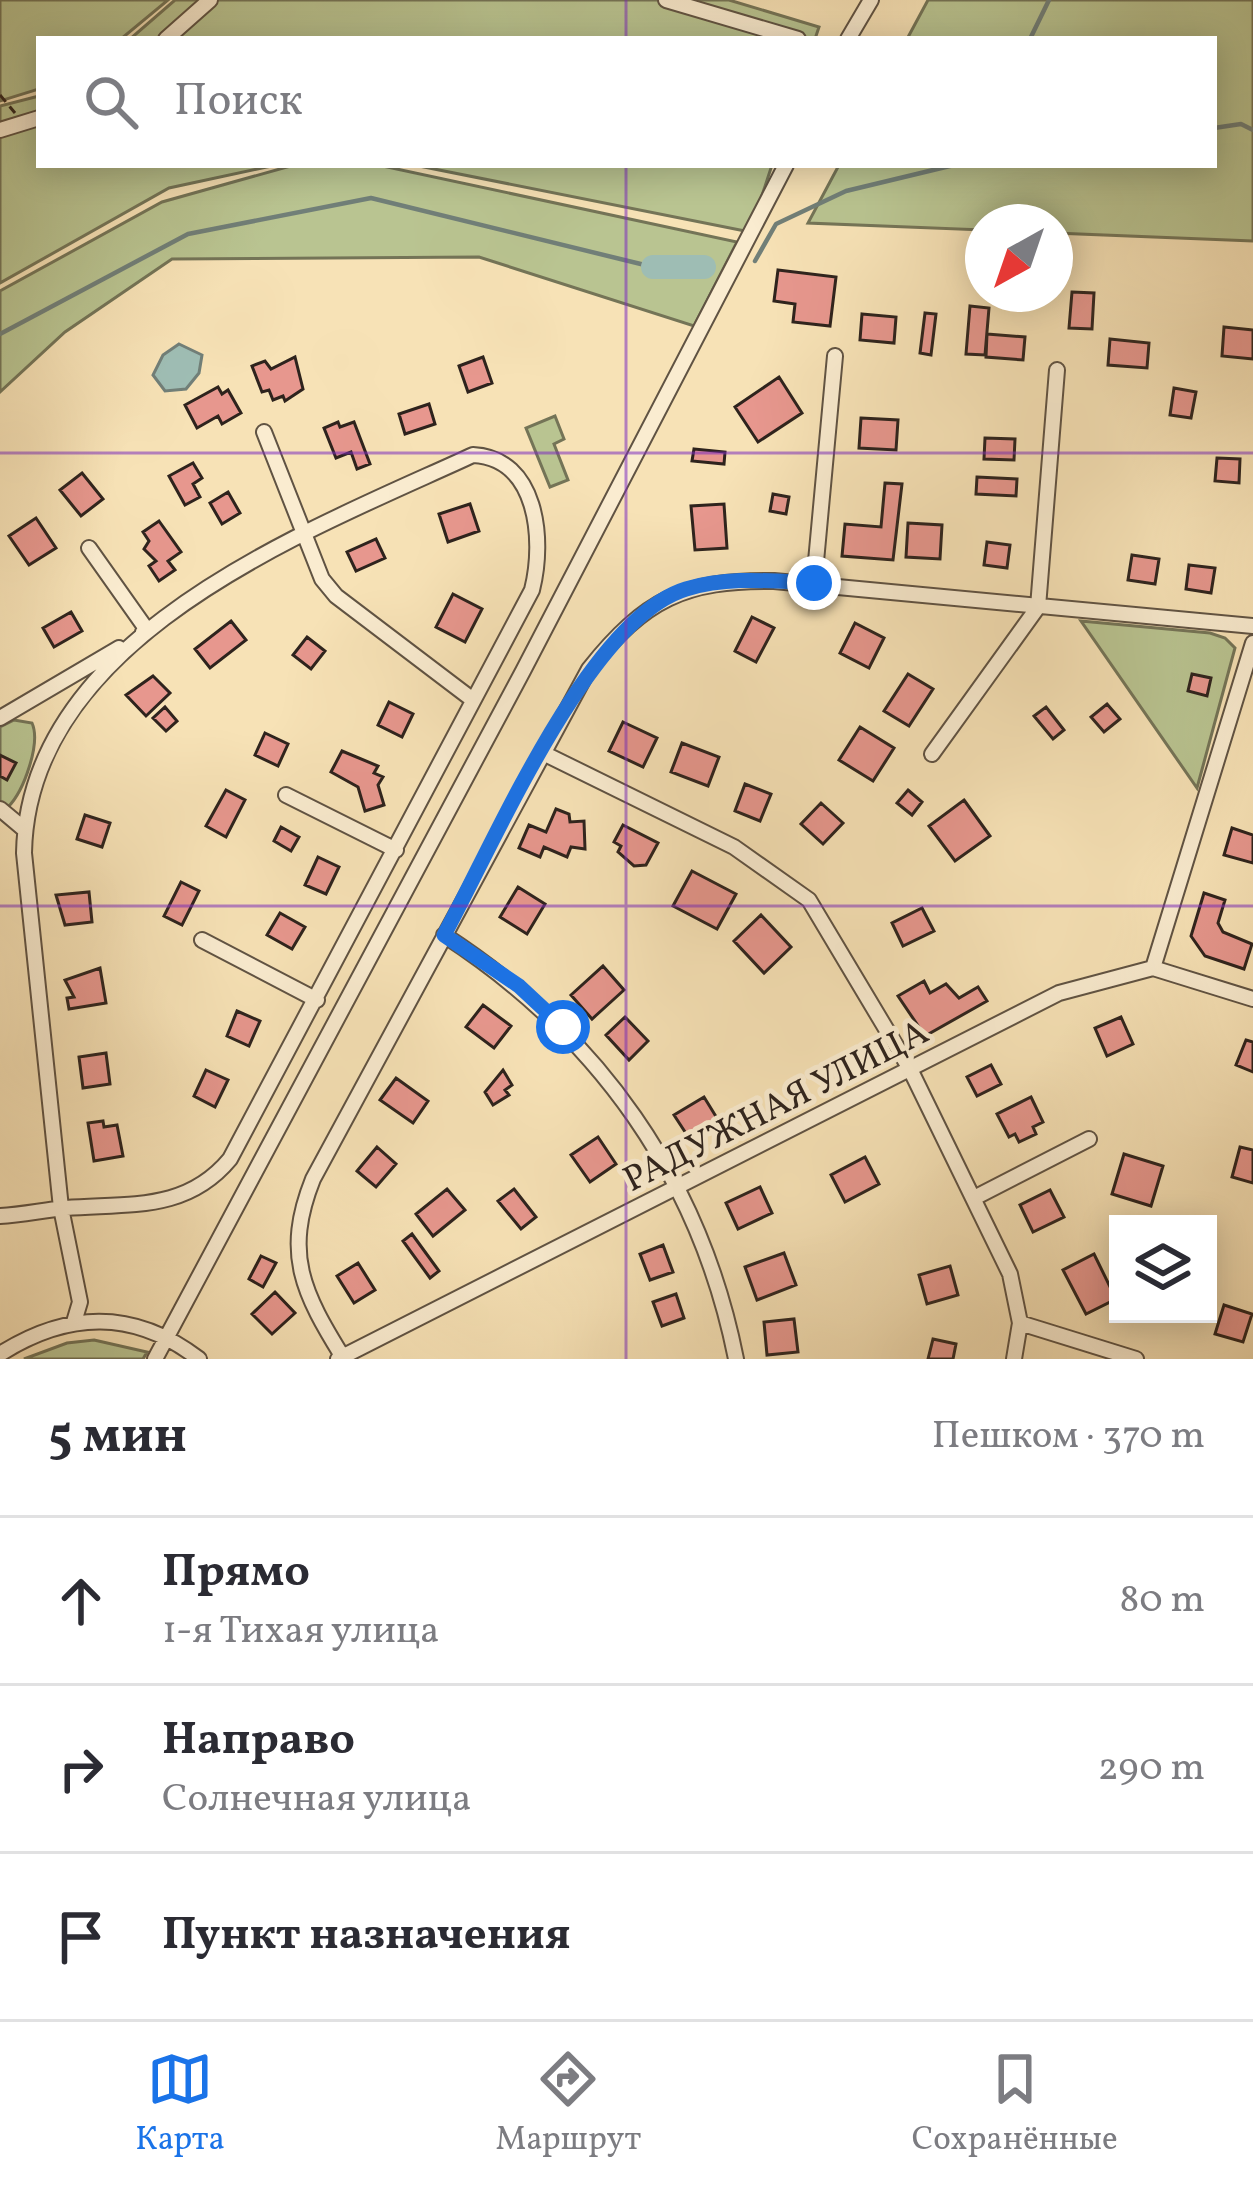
<!DOCTYPE html>
<html lang="ru">
<head>
<meta charset="utf-8">
<style>
	body { margin:0; font-family:Vollkorn,serif; background:#f7f7f7; color:#2b2b33 }
	.controls { position:absolute; right:36px; bottom:36px; display:grid; overflow:hidden; border-radius:0px; box-shadow:0 6px 30px #0003 }
	.controls button { width:108px; height:108px; display:grid; place-items:center; padding:0; border:0; border-bottom:3px solid #e1e1e2; background:#fff; color:#2b2b33; font:60px sans-serif }
	.compass { position:absolute; left:965px; top:204px; width:108px; height:108px; border-radius:50%; background:#fff; box-shadow:0 6px 30px #0003; rotate:220deg }
	.stop { position:absolute; width:36px; height:36px; margin:-27px; border:9px solid #1a73e8; border-radius:50%; background:#fff }
	.stop.end { background:#1a73e8; border-color:#fff; box-shadow:0 3px 12px #0008 }
	.list { margin:0; padding:0; list-style:none }
	h2 { display:flex; justify-content:space-between; align-items:center; height:156px; margin:0; padding:0 48px; font-size:51px }
	h2 small { font-size:39px; font-weight:400; color:#7c7c81 }
	.list li { display:grid; grid-template-columns:78px 1fr auto; gap:36px; align-items:center; box-sizing:border-box; height:168px; padding:0 48px; border-top:3px solid #e1e1e2 }
	.list b { display:block; font-size:45px; white-space:nowrap }
	.list p { margin:0; font-size:39px; white-space:nowrap; color:#7c7c81 }
	.list em { font-size:39px; font-style:normal; color:#7c7c81 }
	.icon { flex:none; width:66px; height:66px; fill:none; stroke:currentColor; stroke-width:2; stroke-linecap:round; stroke-linejoin:round }
	.map { position:relative; flex:none; width:1253px; height:1359px; overflow:hidden }
	.search { position:absolute; background:#fff; box-shadow:0 6px 30px #0003; left:36px; right:36px; top:36px; height:132px; display:flex; align-items:center; gap:30px; box-sizing:border-box; padding:0 42px; border-radius:0px; color:#7c7c81; font-size:45px }
	.sheet { height:660px; background:#fff }
	nav { display:flex; justify-content:space-around; align-items:center; box-sizing:border-box; height:168px; border-top:3px solid #e1e1e2; background:#fff; font-size:33px; color:#7c7c81 }
	nav a { display:grid; justify-items:center; gap:6px }
	nav .on { color:#1a73e8 }
	.map>svg:first-child { display:block }
</style>
</head>
<body>
<div class="map">
<svg width="1253" height="1359" viewBox="0 0 1253 1359">
	<rect width="100%" height="100%" fill="#f7e2b6"/>
	<filter id="stains"><feTurbulence type="fractalNoise" baseFrequency=".00167" numOctaves="4"/><feColorMatrix values="0 0 0 0 .2 0 0 0 0 .09 0 0 0 0 .02 0 0 0 .5 -.17"/></filter>
	<radialGradient id="worn" r=".72"><stop offset=".6" stop-color="#630" stop-opacity="0"/><stop offset="1" stop-color="#630" stop-opacity=".3"/></radialGradient>
	<path fill="#b9c491" stroke="#747457" stroke-width="3" d="M0,0H168L121,39H39V89L0,101Z
		M175,0H729L819,27L815,39H130Z
		M928,0H1253V241L1055,233V222H983V230L808,223L839,165H1214V39H907Z
		M39,96V165H276L169,188L0,283V106Z
		M294,165H378L737,242L694,326L479,257L172,259L65,332L0,392V291L162,202Z
		M414,165H772L750,232Z
		M555,416L564,439L554,444L568,480L550,487L526,428Z
		M1081,621L1210,633L1225,638L1235,648L1197,788Z
		M14,720L32,723C41,743 24,791 8,807L0,805V727Z
		M94,1340L147,1352L143,1359H24L67,1343Z"/>
	<path fill="#9ebdb4" stroke="#717f78" stroke-width="3" d="M179,344L202,355L199,373L186,389L165,391L153,375L163,355Z"/>
	<g fill="none" stroke-linecap="round" stroke-linejoin="round">
		<path stroke="#717f78" stroke-width="4.5" d="M1030,39L1049,0
			M1214,128L1241,124L1253,130
			M755,261L776,224L846,191L954,165
			M0,334L188,234L371,198L653,267"/>
		<path stroke="#9ebdb4" stroke-width="24" d="M653,267H704"/>
	</g>
	<path fill="#e7978e" stroke="#2e231d" stroke-width="3" d="M778,270L836,277L830,326L793,322L795,304L774,301Z
		M1072,292L1094,293L1092,329L1069,328Z
		M970,306L989,308L985,355L966,354Z
		M925,313L936,314L931,355L920,353Z
		M862,314L896,317L894,343L860,340Z
		M1224,327L1253,330V359L1222,356Z
		M987,334L1025,337L1023,360L986,357Z
		M1110,339L1149,343L1147,368L1108,365Z
		M295,357L303,389L285,401L283,396L273,400L269,390L262,392L252,366L265,361L271,369Z
		M483,357L492,383L468,392L459,366Z
		M779,377L802,413L758,442L735,407Z
		M218,387L222,394L228,390L241,413L222,424L218,416L197,428L185,405Z
		M1174,388L1196,392L1191,418L1170,415Z
		M429,404L435,424L405,434L399,414Z
		M861,418L898,420L896,450L859,448Z
		M338,422L340,427L354,422L370,464L357,469L351,452L336,458L324,428Z
		M985,438L1015,439L1014,460L984,459Z
		M694,449L725,452L724,464L692,461Z
		M1217,458L1240,459L1239,483L1215,481Z
		M193,463L202,478L193,484L200,497L185,505L169,476Z
		M82,473L103,499L81,516L60,490Z
		M977,477L1017,479L1016,496L976,494Z
		M885,483L902,484L893,560L842,556L845,524L881,527Z
		M228,492L240,513L222,524L210,503Z
		M773,494L789,497L786,514L770,511Z
		M470,504L479,531L448,542L439,514Z
		M724,504L727,548L695,550L691,506Z
		M36,518L56,548L29,565L9,536Z
		M159,521L181,552L168,561L175,570L159,581L149,566L156,561L144,549L149,541L143,532Z
		M908,523L942,525L940,559L906,557Z
		M376,539L385,558L356,571L347,552Z
		M987,542L1010,545L1007,568L984,565Z
		M1132,555L1159,559L1155,584L1128,580Z
		M1189,565L1215,568L1211,593L1186,589Z
		M453,594L482,609L465,642L436,627Z
		M71,612L82,631L54,647L43,628Z
		M752,617L774,628L756,662L735,651Z
		M231,621L246,640L210,668L195,649Z
		M855,623L884,638L869,668L840,653Z
		M307,637L325,651L311,669L293,655Z
		M908,674L933,689L909,726L884,711Z
		M1192,674L1211,678L1207,696L1188,691Z
		M153,676L170,693L146,716L126,695Z
		M389,702L413,714L402,737L378,725Z
		M1107,704L1120,719L1104,732L1091,717Z
		M165,707L177,721L166,731L153,718Z
		M1046,707L1064,730L1053,739L1034,716Z
		M623,722L657,738L643,767L609,751Z
		M860,727L894,748L873,781L839,760Z
		M265,733L288,744L278,766L255,755Z
		M682,743L719,757L708,786L671,772Z
		M342,751L378,766L374,773L383,777L378,785L384,805L365,811L358,787L331,772Z
		M0,755L16,763L7,780L0,776Z
		M745,784L771,794L760,821L735,811Z
		M226,790L245,800L226,837L206,826Z
		M908,790L922,802L912,815L897,803Z
		M964,800L990,836L955,861L929,826Z
		M821,803L843,823L823,844L801,824Z
		M556,809L569,814L570,822L584,821L585,849L571,847L567,857L544,847L540,857L519,848L529,825L546,832Z
		M85,815L110,823L102,847L77,839Z
		M623,825L658,843L646,865L634,866L618,852L621,846L614,842Z
		M281,827L299,837L291,851L274,841Z
		M1232,828L1253,835V863L1224,855Z
		M318,857L339,867L326,894L305,885Z
		M692,871L736,894L717,929L673,906Z
		M181,882L199,891L182,925L164,916Z
		M518,887L545,904L527,934L500,917Z
		M89,892L92,922L65,925L56,895Z
		M1204,893L1225,900L1218,923L1223,932L1252,944L1244,969L1205,956L1191,936Z
		M922,908L934,931L903,946L892,923Z
		M280,913L305,927L292,949L267,935Z
		M761,915L791,947L764,973L734,941Z
		M603,966L624,990L592,1019L571,995Z
		M100,968L106,1003L69,1009L67,998L74,997L65,980Z
		M924,981L930,993L946,984L959,998L978,987L987,1001L925,1036L898,996Z
		M483,1005L511,1026L494,1048L466,1027Z
		M237,1011L260,1021L249,1046L227,1036Z
		M625,1017L648,1041L629,1060L606,1035Z
		M1121,1017L1133,1044L1107,1056L1095,1028Z
		M1246,1040L1253,1042V1072L1236,1065Z
		M106,1053L110,1084L83,1088L79,1057Z
		M991,1065L1001,1084L977,1096L967,1077Z
		M206,1070L228,1080L215,1107L194,1096Z
		M503,1070L512,1085L505,1090L509,1095L493,1105L485,1092Z
		M396,1078L428,1101L413,1123L380,1100Z
		M704,1097L720,1123L691,1141L674,1115Z
		M1031,1097L1043,1122L1033,1127L1036,1134L1019,1142L1015,1134L1009,1137L997,1114Z
		M103,1121L104,1127L117,1125L123,1156L94,1161L88,1123Z
		M598,1137L616,1164L590,1182L571,1155Z
		M377,1147L396,1164L376,1187L357,1171Z
		M1240,1147L1253,1150V1183L1232,1177Z
		M1124,1154L1163,1166L1151,1206L1112,1194Z
		M865,1157L879,1184L845,1202L831,1175Z
		M760,1187L772,1213L738,1229L726,1203Z
		M447,1189L465,1210L433,1236L416,1214Z
		M514,1189L536,1217L521,1229L498,1201Z
		M1050,1190L1064,1217L1033,1232L1020,1205Z
		M412,1234L439,1271L430,1278L403,1241Z
		M663,1245L673,1272L650,1280L640,1254Z
		M784,1253L796,1285L757,1300L745,1267Z
		M1094,1254L1116,1299L1086,1314L1063,1270Z
		M261,1256L276,1263L263,1287L249,1279Z
		M358,1263L375,1290L354,1303L337,1276Z
		M950,1266L958,1295L927,1304L919,1275Z
		M275,1292L295,1313L272,1334L252,1314Z
		M676,1294L684,1318L662,1326L653,1302Z
		M1224,1305L1252,1314L1243,1342L1215,1334Z
		M794,1319L798,1352L767,1355L764,1322Z
		M933,1339L956,1344L953,1359H928Z"/>
	<g fill="none" stroke-linecap="round" stroke-linejoin="round">
		<g stroke="#605343" stroke-width="18">
			<path id="minor" d="M666,0L798,39
				M166,39L210,0
				M848,39L871,0
				M0,130L39,118
				M264,432L322,579L336,596L473,700
				M89,548L147,630L143,632
				M814,583L835,356
				M0,718L119,648
				M543,753L734,847L809,900L910,1069L1010,1274L1020,1323L1014,1359
				M932,754L1038,607L1057,370
				M286,795L396,850
				M0,809L24,829
				M444,935C598,1035 700,1178 736,1359
				M202,940L317,1000
				M1153,968L1253,643
				M974,1198L1089,1139
				M0,1216C22,1215 44,1210 66,1208C129,1203 186,1212 230,1159L532,590C545,539 537,458 473,455C308,531 28,635 24,853L61,1208L80,1302L74,1322
				M1020,1323L1136,1359
				M0,1354C68,1311 134,1309 199,1359
				M155,1359L523,671L786,165
				M338,1359L1059,993L1153,968L1253,999
				M344,1359C303,1293 283,1254 313,1179L589,669C645,599 684,580 774,581L1253,626"/>
		</g>
		<path stroke="#2e231d" stroke-width="3" stroke-dasharray="9 6" stroke-linecap="butt" d="M0,95L15,113"/>
		<use href="#minor" stroke="#faecd0" stroke-width="14"/>
	</g>
	<g fill="none" stroke-linecap="round" stroke-linejoin="round">
		<path stroke="#1a73e8" stroke-width="15" d="M563,1027L519,986L444,935C494,844 588,619 686,589C728,576 771,581 814,583"/>
	</g>
	<path fill="none" stroke="#7b2cbf" stroke-width="3" stroke-opacity="0.55" d="M626,0V39M626,165V1359M0,453H1253M0,906H1253"/>
	<g text-anchor="middle" stroke-width="10" stroke-linejoin="round" paint-order="stroke">
		<g font-size="36" fill="#2e231d" stroke="#faecd0">
			<text transform="translate(775 1104) rotate(-27)" y="13">РАДУЖНАЯ УЛИЦА</text>
		</g>
	</g>
	<rect width="100%" height="100%" filter="url(#stains)"/>
	<rect width="100%" height="100%" fill="url(#worn)"/>
</svg>
<div class="controls">
<button><svg class="icon" aria-label="layers" viewBox="0 0 24 24"><path d="M12 4l9 5-9 5-9-5zM3 14l9 5 9-5"/></svg></button>
</div>
<svg class="compass" viewBox="-18 -18 36 36"><path d="M0-13l5 13h-10z" fill="#e53935"/><path d="M0 13l5-13h-10z" fill="#7c7c81"/></svg>
<div class="stop" style="left:563px;top:1027px"></div>
<div class="stop end" style="left:814px;top:583px"></div>
<div class="search"><svg class="icon" aria-label="search" viewBox="0 0 24 24"><circle cx="10" cy="10" r="6"/><path d="M15 15l6 6"/></svg>Поиск</div>
</div>
<section class="sheet">
<h2>5 мин<small>Пешком · 370 m</small></h2>
<ul class="list">
<li><svg class="icon" aria-label="ahead" viewBox="0 0 24 24"><path d="M12 20V5M6 11l6-6 6 6"/></svg><div><b>Прямо</b><p>1-я Тихая улица</p></div><em>80 m</em></li>
<li><svg class="icon" aria-label="right" viewBox="0 0 24 24"><path d="M7 20v-9h11M14 6l5 5-5 5"/></svg><div><b>Направо</b><p>Солнечная улица</p></div><em>290 m</em></li>
<li><svg class="icon" aria-label="arrive" viewBox="0 0 24 24"><path d="M6 21V4h12l-3 4 3 4H6"/></svg><div><b>Пункт назначения</b></div></li>
</ul>
</section>
<nav>
<a class="on"><svg class="icon" aria-label="map" viewBox="0 0 24 24"><path d="M3 6l6-2 6 2 6-2v14l-6 2-6-2-6 2zM9 4v14M15 6v14"/></svg>Карта</a>
<a><svg class="icon" aria-label="directions" viewBox="0 0 24 24"><path d="M12 3l9 9-9 9-9-9zM9 14v-3h6M13 9l2 2-2 2"/></svg>Маршрут</a>
<a><svg class="icon" aria-label="saved" viewBox="0 0 24 24"><path d="M7 4h10v16l-5-4-5 4z"/></svg>Сохранённые</a>
</nav>
</body>
</html>
